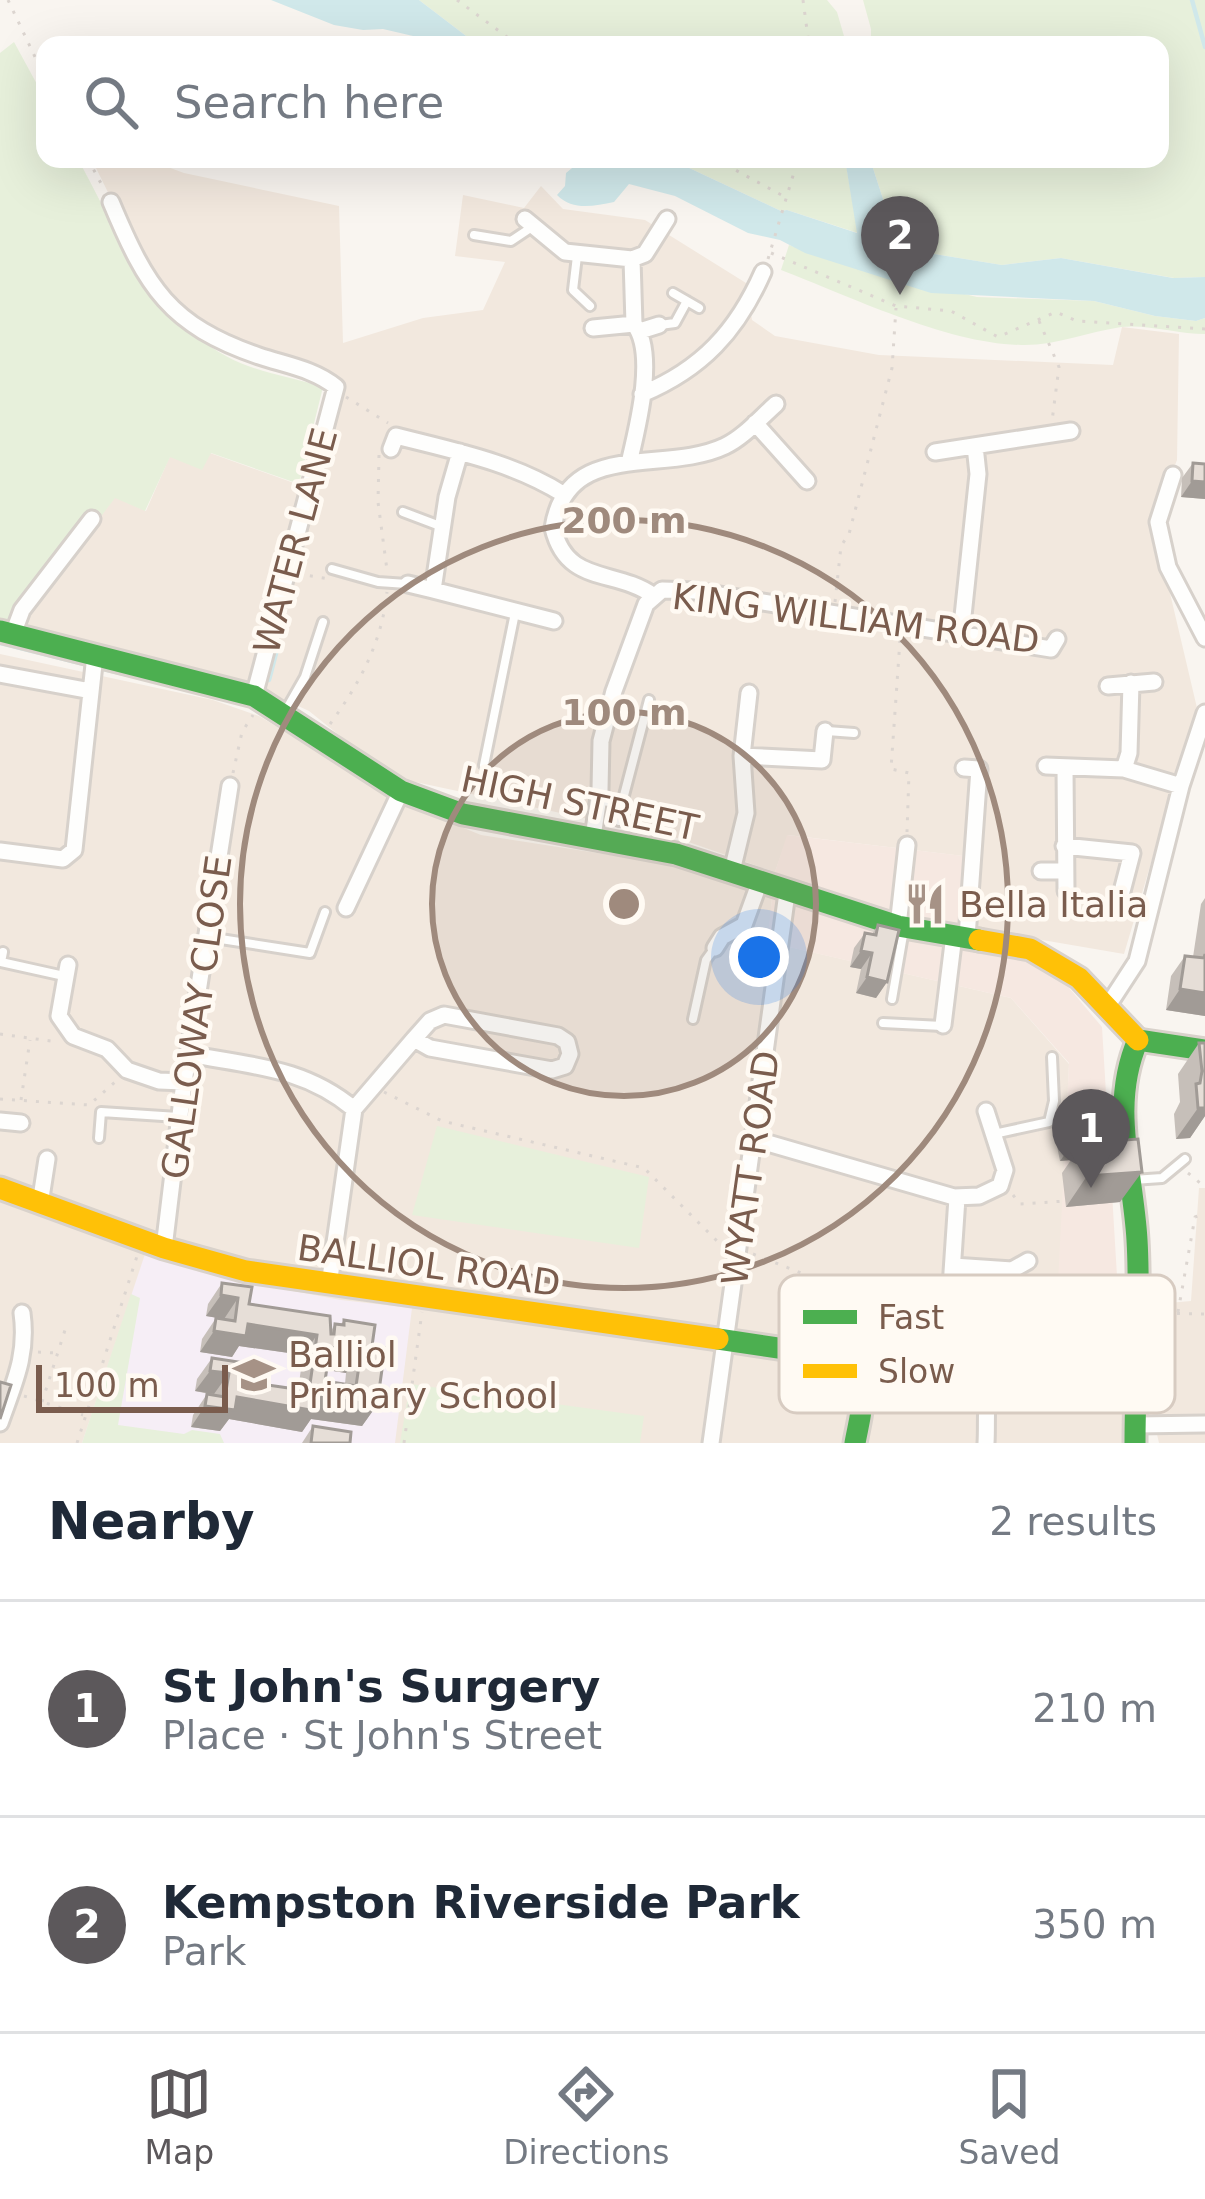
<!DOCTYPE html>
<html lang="en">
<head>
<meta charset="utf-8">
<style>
	body { margin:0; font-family:"DejaVu Sans",sans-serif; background:#f2f2f3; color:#1f2937 }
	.scale { position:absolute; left:36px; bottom:30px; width:192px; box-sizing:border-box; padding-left:12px; border:6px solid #7a5c4d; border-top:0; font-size:33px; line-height:42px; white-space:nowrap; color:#7a5c4d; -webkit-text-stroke:9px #fffaf3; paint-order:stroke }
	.you { position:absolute; left:759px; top:957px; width:42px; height:42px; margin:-30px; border:9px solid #fff; border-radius:50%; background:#1a73e8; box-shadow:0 0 0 18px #1a73e833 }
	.badge { display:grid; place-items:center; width:78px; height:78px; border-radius:50%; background:#5c585b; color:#fff; font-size:39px; font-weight:700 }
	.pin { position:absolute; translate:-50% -99px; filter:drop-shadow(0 3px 6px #0008) }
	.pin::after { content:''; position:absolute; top:63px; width:42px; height:36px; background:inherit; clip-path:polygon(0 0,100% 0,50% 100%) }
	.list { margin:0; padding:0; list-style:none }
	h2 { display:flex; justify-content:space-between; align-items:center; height:156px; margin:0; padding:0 48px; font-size:51px }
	h2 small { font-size:39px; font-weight:400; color:#747a83 }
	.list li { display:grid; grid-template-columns:78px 1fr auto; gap:36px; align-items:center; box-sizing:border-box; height:216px; padding:0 48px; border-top:3px solid #e0e1e3 }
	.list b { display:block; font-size:45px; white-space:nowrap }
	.list p { margin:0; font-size:39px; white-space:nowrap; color:#747a83 }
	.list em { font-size:39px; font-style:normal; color:#747a83 }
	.icon { flex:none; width:66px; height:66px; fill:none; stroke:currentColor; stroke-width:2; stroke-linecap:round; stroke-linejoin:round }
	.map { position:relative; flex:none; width:1205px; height:1443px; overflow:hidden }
	.search { position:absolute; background:#fff; box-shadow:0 12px 48px #0002; left:36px; right:36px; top:36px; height:132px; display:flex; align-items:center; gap:30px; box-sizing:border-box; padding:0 42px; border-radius:24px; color:#747a83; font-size:45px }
	.sheet { height:588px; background:#fff }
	nav { display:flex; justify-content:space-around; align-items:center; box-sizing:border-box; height:168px; border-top:3px solid #e0e1e3; background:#fff; font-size:33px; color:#747a83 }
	nav a { display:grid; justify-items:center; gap:6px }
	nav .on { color:#5c585b }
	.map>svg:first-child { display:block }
</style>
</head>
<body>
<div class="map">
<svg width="1205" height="1443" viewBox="0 0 1205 1443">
	<rect width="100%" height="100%" fill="#f9f5f0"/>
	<path fill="#f2e8de" d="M114,159H146L184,173L339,206L343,343L423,318L483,310L505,262L455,256L463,195L524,208L541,186L563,209L645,220L746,283L752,320L775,336L879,355L1113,365L1122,327L1179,334L1177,460L1153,521L1197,708L1124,954L960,926L963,856L788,835L775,872L677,838L406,780L365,756L309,711L268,692L21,630L28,612L115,497L146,511L170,456L210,453L311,489L339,387L317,365L223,338L178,310L130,237L96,168Z
		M0,654L213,700L259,716L407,805L481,835L675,865L772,898L768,942L1011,998L1069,1064L1056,1380L1102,1386L1127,1405V1443H0Z
		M1199,1188H1205V1443H1159L1141,1366L1145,1305L1191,1301Z"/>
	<path fill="#f6e8e1" d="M787,835L964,856L961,946L1049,964L1102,1027L1122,1359L1055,1344L1069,1063L1011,998L767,942L775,872Z"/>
	<path fill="#f6eef6" d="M145,1254L240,1281L341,1300L412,1308L395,1443H82Z"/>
	<path fill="#e7f0db" d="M419,0H827L837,12L846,43L478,45Z
		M863,0H1205V277L1174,278L1061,258L1002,265L891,247L883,199L870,159H1160V45H871V29Z
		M14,42L45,99V159H78C117,231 151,315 226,356C254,372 293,377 323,387L299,484L211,453L202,470L170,457L145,511L115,498L28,612L21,630L0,625V53Z
		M670,159H845L858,233L787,210L781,211Z
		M789,245L839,263L977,297L1094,301L1155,316L1196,321L1205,318V334C1179,334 1147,324 1121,327C1088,332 1055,346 1021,345C948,344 849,296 781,270Z
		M437,1126L649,1177L639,1248L412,1215Z
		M131,1294L140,1298L118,1425L184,1434L192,1430L220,1434L224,1443H82Z
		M410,1384L644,1416L640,1443H400Z"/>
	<path fill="#d0e8ea" d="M271,0H419L478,45H426L413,36L383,29L363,30L334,25Z
		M583,159H670L781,211L787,210L857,233L845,159H870L883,199L891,247L1002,265L1061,258L1173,278L1205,277V318L1196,321L1155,316L1094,301L931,293L805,253L780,240L748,233L675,196L629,184L614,202C593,206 573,211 557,195L565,186L566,173Z"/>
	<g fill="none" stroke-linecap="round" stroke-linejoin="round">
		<path stroke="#d0e8ea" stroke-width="4.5" d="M1192,0L1205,47
			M0,643L88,665
			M99,668L129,675
			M269,680L278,646"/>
		<g stroke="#d7d1cb" stroke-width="14">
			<path id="lane" d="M474,235L511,241L532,227
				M577,256L573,290L590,306
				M673,293L699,308
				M660,325L675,323L687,301
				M403,512L440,526
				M332,569L378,582L407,584
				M285,712L305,677L323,622
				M827,731L854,733
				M484,765L515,613
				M600,801L622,803L649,700
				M619,821L622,803
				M208,937L310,953L325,912
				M3,952L1,962L64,976
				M892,999L904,929
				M693,1019L706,960L714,949
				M883,1023L942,1026
				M994,1134L1049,1122L1054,1101L1052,1057
				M99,1138L101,1112L178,1117
				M1133,1180L1162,1178L1185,1159"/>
		</g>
		<g stroke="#d7d1cb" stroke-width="21">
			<path id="street" d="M111,202C147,288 169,325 259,356C286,365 314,369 336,387L254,696
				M525,219L565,252L632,259L634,324C657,353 637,429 629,463
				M632,259L645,254L667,219
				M593,328L634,324
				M640,331L659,325
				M642,394C702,369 737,331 763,272
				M755,423L807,481
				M391,449L396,436C454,451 512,462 563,494
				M935,452L1071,431
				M1173,475L1158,522L1168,567L1205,638
				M408,584L433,590L447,497L460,452
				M433,590L554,621
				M654,596C615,568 567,586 553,528C567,438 664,475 725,446C744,437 760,418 776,404
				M13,634L22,610L92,519
				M961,635L978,474L975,446
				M0,674L91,691
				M1108,686L1154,682
				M742,756L749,693
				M1046,766L1124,769L1181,786
				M964,768L979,769L967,937
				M1065,768L1066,891
				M1124,769L1129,753L1131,683
				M593,837L600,790L601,741L614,691L646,604L662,590L695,591L1051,649L1057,639
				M1064,846L1132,853L1120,899
				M0,851L63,859L74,850L95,655
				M732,871L746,813L742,756L822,760L825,731
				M1041,871H1063
				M346,908L401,791
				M898,926L907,845
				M715,948L722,937L744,925L760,881
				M68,965L59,1016L73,1036L107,1049L127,1070L159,1081L184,1082
				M1107,1007L1137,961L1181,786L1205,713
				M444,1015L558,1036L567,1042L570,1054L565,1066L552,1070L430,1048L414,1039L430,1021Z
				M943,1025L954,935
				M188,1054C251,1066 304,1067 354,1109
				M0,1121L21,1123
				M754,1139L954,1197L979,1196L1000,1186L1005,1170L986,1111
				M40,1204L47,1159
				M164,1248L184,1082L230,786
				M953,1266L1012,1270L1028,1261
				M329,1285L354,1109L414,1039
				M951,1287L957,1198
				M0,1423C14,1383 28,1355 22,1313
				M1135,1425L1205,1424
				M711,1443L787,893
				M986,1443C988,1412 980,1371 1012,1356L1073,1378L1133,1380"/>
		</g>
		<g stroke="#d9d2cb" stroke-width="27">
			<path id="fast" d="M0,631L254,696L401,791L463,814L676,854L898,926L979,940
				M1138,1040L1205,1050
				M718,1339L846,1358C873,1380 860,1414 855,1443
				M1135,1443C1135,1375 1141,1307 1137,1240C1133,1171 1109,1106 1138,1040"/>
		</g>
		<g stroke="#d9d2cb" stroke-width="27">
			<path id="slow" d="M979,940L1030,949L1079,978L1138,1040
				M0,1188L164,1248L246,1271L718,1339"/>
		</g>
		<path stroke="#dcd5d0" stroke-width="3" stroke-dasharray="3 9" stroke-linecap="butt" d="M8,0L45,78
			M457,0L518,45
			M803,0L809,45
			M88,159L104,189
			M715,159L787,198
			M771,253L896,306L951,311L998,337L1056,312L1077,321L1205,329
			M768,259L798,159
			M1039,321L1059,367L1052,421
			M346,397L388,423
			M379,455L378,502L387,570
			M298,574L330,579
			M835,602L841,546L849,534L892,368L896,308
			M900,640L891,769L909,773L907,832
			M330,724C360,683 382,642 387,592
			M233,773L242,732L253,715
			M0,1034L58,1042
			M384,1092L442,1121L644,1168L719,1243L727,1245
			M0,1099L89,1105L115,1082
			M21,1100L30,1040
			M1188,1173L1205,1187
			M1013,1195L1020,1204L1066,1201
			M753,1254L852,1293L902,1302L1119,1312
			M1178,1312L1195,1217L1205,1213
			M1153,1313L1205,1314
			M38,1352L57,1353
			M24,1396L83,1415
			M42,1402L66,1327
			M77,1443L138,1253
			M404,1443L422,1312"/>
		<use href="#lane" stroke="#fefefd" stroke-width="8"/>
		<use href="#street" stroke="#fefefd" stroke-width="15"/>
		<use href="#fast" stroke="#4caf50" stroke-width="21"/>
		<use href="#slow" stroke="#ffc107" stroke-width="21"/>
	</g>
	<path fill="#c6bfb9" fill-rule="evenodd" d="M1193,463L1205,464V499L1181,497L1182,478Z
		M1205,898V1016L1166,1010L1171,976L1185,956L1193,957L1201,904Z
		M878,925L887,982L876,998L856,993L861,969L850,967L854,948L865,933L872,934Z
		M1199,1043H1205V1116L1190,1138L1176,1139L1174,1114L1180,1102L1178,1074Z
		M1068,1108L1120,1202L1066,1207L1062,1173L1071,1160L1060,1161L1056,1141L1060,1135L1057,1124Z
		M222,1283L249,1304L331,1331L335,1324H341L344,1320L372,1346L377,1405L362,1426L311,1419L302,1432L229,1419L220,1431L191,1427L193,1415L207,1394L214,1395L195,1391L197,1379L212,1358L254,1383L298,1390L303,1355L239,1346L232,1357L200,1352L202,1339L216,1318L224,1319L206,1316L208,1304ZM327,1370L346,1373L345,1384L325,1381Z
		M1087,1346L1117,1363L1110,1373L1080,1371V1357Z
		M313,1426L350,1443H302Z"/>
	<path fill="#a19b96" d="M1192,481L1205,482V499L1181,497Z
		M861,951L872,953L861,969L850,967Z
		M867,977L887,982L876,998L856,993Z
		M1180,989L1205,993V1016L1166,1010Z
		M1198,1108H1205V1116L1190,1138L1176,1139Z
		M1082,1144L1071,1160L1060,1161L1071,1146Z
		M1142,1172L1120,1202L1066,1207L1087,1176Z
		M221,1295L238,1298L224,1319L206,1316Z
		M248,1324L317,1335L303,1355L239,1346L232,1357L200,1352L214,1331Z
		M330,1347L361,1352L346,1373L315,1368Z
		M1087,1361L1117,1363L1110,1373L1080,1371Z
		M210,1371L229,1373L214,1394L195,1391Z
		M237,1397H318L377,1405L362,1426L311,1419L302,1432L229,1419L220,1431L191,1427L205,1406Z"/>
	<path fill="#e6ded7" stroke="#a19b96" stroke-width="3" fill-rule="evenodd" d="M1193,463L1205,464V482L1192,481Z
		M878,925L899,930L887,982L867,977L872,953L861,951L865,933L876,935Z
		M1205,954V993L1180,989L1185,956L1204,958Z
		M1199,1043H1205V1108H1198L1196,1084L1200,1083L1202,1071Z
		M1068,1108L1079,1123L1119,1112L1124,1140L1083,1143L1084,1144L1071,1146L1067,1125L1072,1124Z
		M1138,1139L1142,1172L1087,1176L1083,1143Z
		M222,1283L252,1287L249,1304L330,1316L331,1334H334L335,1324L344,1325V1320L375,1325L372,1346L385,1348L377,1405L318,1397L316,1411L237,1397L235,1410L205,1406L207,1394L225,1397L229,1373L210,1371L212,1358L257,1365L254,1383L309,1391L317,1335L248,1324L246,1336L214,1331L216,1318L235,1321L238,1298L221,1295ZM330,1347L361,1352L356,1386L325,1381Z
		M0,1382L11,1385L0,1419Z
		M313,1426L351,1432L350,1443H311Z"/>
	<circle cx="624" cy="904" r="192" fill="#9f8a7d" fill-opacity=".12"/>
	<g fill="none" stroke="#9f8a7d" stroke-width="6">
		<circle cx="624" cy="904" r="192"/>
		<circle cx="624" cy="904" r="384"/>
	</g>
	<defs>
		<g id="restaurant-bare" transform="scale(3.24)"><path d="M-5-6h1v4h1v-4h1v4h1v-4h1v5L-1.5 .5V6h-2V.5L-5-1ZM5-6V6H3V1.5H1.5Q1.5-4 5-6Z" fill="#a69286" stroke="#fffaf3" stroke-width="2.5" paint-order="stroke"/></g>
		<g id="school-bare" transform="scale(3.24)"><path d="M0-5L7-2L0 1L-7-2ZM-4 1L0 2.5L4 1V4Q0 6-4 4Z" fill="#a69286" stroke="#fffaf3" stroke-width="2.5" paint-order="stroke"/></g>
	</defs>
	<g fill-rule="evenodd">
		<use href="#restaurant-bare" x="925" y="904"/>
		<use href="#school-bare" x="254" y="1375"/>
	</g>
	<g text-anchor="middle" stroke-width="9" stroke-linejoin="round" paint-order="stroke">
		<g font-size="36" fill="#7a5c4d" stroke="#fffaf3">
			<text transform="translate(295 541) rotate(-75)" y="13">WATER LANE</text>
			<text transform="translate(856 618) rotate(7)" y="13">KING WILLIAM ROAD</text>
			<text transform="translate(580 803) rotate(12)" y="13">HIGH STREET</text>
			<text transform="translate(196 1017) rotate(-82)" y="13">GALLOWAY CLOSE</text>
			<text transform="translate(750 1168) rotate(-82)" y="13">WYATT ROAD</text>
			<text transform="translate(429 1265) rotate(8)" y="13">BALLIOL ROAD</text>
		</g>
		<g font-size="36" fill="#7a5c4d" stroke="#fffaf3" text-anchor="start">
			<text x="959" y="917">Bella Italia</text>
			<text x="288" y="1367">Balliol<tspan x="288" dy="41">Primary School</tspan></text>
		</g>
	</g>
	<rect x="779" y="1275" width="396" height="138" rx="18" fill="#fffaf3" stroke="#d7cbc1" stroke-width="3"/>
	<rect x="803" y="1310" width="54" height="14" fill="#4caf50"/>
	<rect x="803" y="1364" width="54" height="14" fill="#ffc107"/>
	<g font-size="33" fill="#7a5c4d">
		<text x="878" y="1329">Fast</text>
		<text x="878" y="1383">Slow</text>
	</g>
	<circle cx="624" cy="904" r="18" fill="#9f8a7d" stroke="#fffaf3" stroke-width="6"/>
	<g font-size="36" text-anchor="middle" font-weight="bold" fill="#9f8a7d" stroke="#fffaf3" stroke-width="9" stroke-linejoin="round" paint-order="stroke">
		<text x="624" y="533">200 m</text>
		<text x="624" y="725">100 m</text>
	</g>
</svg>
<div class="scale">100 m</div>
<div class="you"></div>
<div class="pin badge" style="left:1091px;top:1188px">1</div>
<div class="pin badge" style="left:900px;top:295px">2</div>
<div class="search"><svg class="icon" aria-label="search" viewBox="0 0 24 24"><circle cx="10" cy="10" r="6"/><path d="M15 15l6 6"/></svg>Search here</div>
</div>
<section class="sheet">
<h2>Nearby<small>2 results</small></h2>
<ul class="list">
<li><span class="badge">1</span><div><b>St John's Surgery</b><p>Place · St John's Street</p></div><em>210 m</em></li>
<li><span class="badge">2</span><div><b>Kempston Riverside Park</b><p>Park</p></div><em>350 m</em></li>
</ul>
</section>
<nav>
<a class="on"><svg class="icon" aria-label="map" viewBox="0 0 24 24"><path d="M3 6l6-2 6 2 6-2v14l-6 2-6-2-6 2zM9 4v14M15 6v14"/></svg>Map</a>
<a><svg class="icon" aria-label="directions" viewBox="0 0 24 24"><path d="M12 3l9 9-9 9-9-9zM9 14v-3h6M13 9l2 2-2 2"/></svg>Directions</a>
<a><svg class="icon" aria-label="saved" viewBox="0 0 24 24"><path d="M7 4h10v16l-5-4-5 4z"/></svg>Saved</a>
</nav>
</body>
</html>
